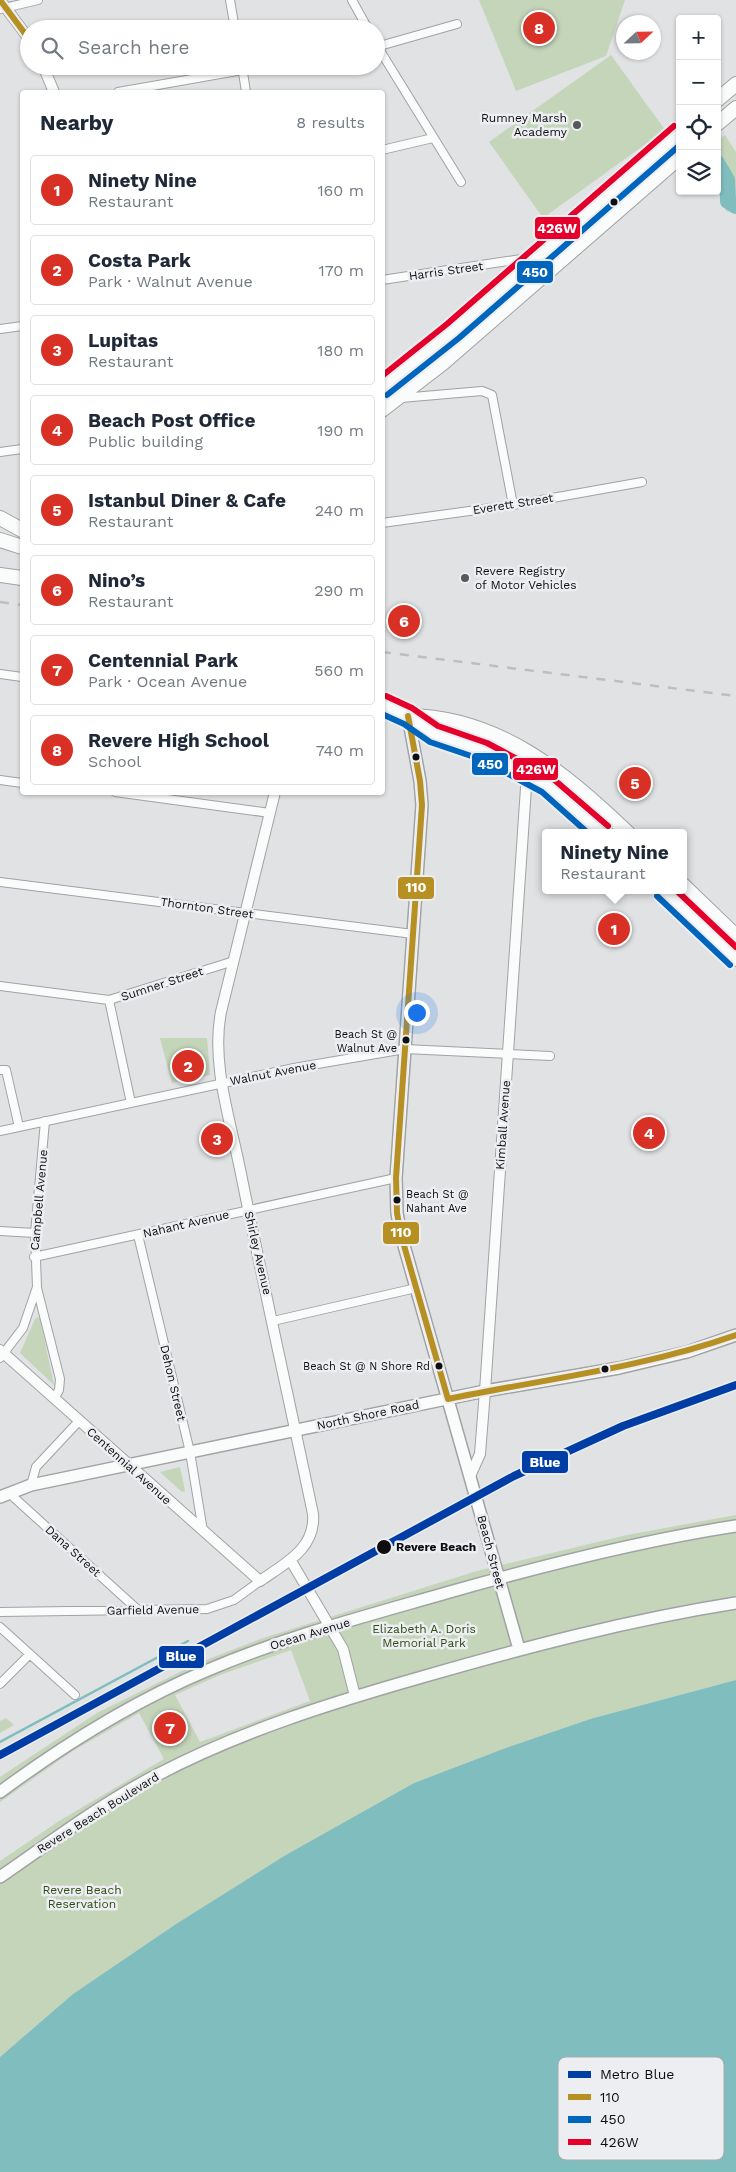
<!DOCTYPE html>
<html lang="en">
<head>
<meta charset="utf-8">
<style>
	body { margin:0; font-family:"Work Sans",sans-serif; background:#f6f6f7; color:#1f2937 }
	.controls { position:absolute; right:15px; top:15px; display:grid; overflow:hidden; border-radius:5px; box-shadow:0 1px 4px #0004 }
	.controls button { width:45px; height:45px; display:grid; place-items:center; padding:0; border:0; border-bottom:1px solid #e0e1e3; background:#fff; color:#1f2937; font:25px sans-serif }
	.compass { position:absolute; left:616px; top:15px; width:45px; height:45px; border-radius:50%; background:#fff; box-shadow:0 1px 4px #0004; rotate:68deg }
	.you { position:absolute; left:416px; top:1012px; width:18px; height:18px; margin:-12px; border:4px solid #fff; border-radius:50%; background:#1a73e8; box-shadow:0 0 0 8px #1a73e833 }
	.badge { display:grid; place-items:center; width:32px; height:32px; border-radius:50%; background:#d93025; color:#fff; font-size:16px; font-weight:700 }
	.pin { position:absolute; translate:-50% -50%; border:2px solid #fff; box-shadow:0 1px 5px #0006 }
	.popup { position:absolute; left:542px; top:829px; width:145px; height:65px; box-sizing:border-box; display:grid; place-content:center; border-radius:5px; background:#fff; filter:drop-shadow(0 1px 4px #0005); font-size:16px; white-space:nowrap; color:#747a83 }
	.popup b { font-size:19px; color:#1f2937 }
	.popup::after { content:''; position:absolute; left:50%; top:100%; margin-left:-10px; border:10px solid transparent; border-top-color:#fff }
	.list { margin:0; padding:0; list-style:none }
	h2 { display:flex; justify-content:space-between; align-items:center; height:65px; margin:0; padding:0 20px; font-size:21px }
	h2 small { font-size:16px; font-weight:400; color:#747a83 }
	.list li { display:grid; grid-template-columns:32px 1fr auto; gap:15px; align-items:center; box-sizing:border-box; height:70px; margin:0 10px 10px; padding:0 10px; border:1px solid #e0e1e3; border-radius:5px }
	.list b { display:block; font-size:19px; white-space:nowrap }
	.list p { margin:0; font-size:16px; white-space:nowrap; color:#747a83 }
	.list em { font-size:16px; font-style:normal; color:#747a83 }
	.icon { flex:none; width:28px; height:28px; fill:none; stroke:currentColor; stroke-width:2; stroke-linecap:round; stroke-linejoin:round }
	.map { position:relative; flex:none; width:736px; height:2172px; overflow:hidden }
	.search { position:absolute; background:#fff; box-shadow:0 1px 4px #0004; left:20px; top:20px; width:365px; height:55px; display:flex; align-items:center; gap:12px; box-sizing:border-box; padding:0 18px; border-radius:28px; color:#747a83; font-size:19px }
	.panel { position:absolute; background:#fff; box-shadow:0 1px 4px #0004; left:20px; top:90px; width:365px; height:705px; border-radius:5px }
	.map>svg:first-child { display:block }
</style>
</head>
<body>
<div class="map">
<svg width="736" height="2172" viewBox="0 0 736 2172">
	<rect width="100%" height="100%" fill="#e0e2e4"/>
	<path fill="#c4d5ba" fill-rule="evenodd" d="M479,0H625L606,56L516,91Z
		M611,55L665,130L543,218L489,142Z
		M725,135L736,152V214L726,211L717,187V141Z
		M160,1038H207L210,1075L172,1083Z
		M38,1317L40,1319L54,1385L20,1353L35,1319Z
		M180,1467L185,1491L182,1492L160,1472Z
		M736,1515V1680L590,1719L503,1749L414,1783L284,1856L176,1924L73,1994L0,2057V1861L59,1821L164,1759L139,1713L71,1752L0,1802V1777L97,1713L198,1663L263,1638L477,1571L627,1535ZM291,1650L310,1701L200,1742L175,1695L220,1675Z
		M6,1718L14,1725L0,1733V1721Z"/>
	<path fill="#7fbdbe" d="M736,1680V2172H0V2057L73,1994L176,1924L284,1856L414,1783L503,1749L590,1719Z"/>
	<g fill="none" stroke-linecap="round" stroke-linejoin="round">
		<path stroke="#7fbdbe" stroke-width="2.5" d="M0,1742L188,1641"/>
		<path stroke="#7fbdbe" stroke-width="16" d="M717,163L727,180L728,201L736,206"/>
		<g stroke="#a1a2a4" stroke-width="10">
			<path id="minor" d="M230,0L235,29
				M352,0L368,29
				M0,9L38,0
				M376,44L461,182
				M376,47L457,24
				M242,66L246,92
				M118,92L266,66
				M382,150L433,138
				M382,280L534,257
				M0,329L22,326
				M401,398L482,391L492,395L513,505
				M0,452L22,449
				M382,523L513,505L642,482
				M0,674L22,677
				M0,780L22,783
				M115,792L270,813
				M0,882L413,934
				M0,986L109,1000L234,961
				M109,1000L131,1103
				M0,1070H6L19,1127
				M0,1131L294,1068L405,1049L550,1056
				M0,1231L35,1233
				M138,1235L190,1452L203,1531
				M34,1257L396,1178
				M37,1288L60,1379L59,1390L54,1399
				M273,1321L416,1288
				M0,1358L23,1328L37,1287L35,1233L45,1121
				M31,1485L36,1467L79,1421
				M9,1493L138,1610
				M0,1612L207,1609L234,1600L260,1581
				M0,1627L75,1695
				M0,1684L30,1654"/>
		</g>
		<g stroke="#a1a2a4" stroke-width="12">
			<path id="tertiary" d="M0,0L29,39
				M43,66L54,92
				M0,1350L260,1581C284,1564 316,1549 313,1514C289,1399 263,1284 240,1169C230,1119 211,1063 221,1012L275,792
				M471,1474L480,1454L485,1391L527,773
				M291,1561L343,1649L355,1696"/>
		</g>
		<g stroke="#a1a2a4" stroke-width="14">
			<path id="secondary" d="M408,716L420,781L422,805L396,1178L397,1213L401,1235L519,1649
				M0,1497L31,1485L485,1391L619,1368L687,1352L736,1335
				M0,1792C65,1744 134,1701 208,1670C285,1637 366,1616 446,1593C541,1566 638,1541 736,1526
				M0,1877C51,1842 102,1803 157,1775C241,1731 331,1703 422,1677C526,1647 629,1620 736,1603"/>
		</g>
		<g stroke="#a1a2a4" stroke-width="16">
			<path id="trunk" d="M717,100L736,84
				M717,124L736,108
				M382,388L453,331L680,133
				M382,410L443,363L680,157
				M0,518L22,530
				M0,540L22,547
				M0,575L22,578
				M382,704L408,716L434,734L484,751L547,785L602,833
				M408,716C499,717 565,773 628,833
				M683,885L736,936
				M663,890L736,959"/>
		</g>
		<use href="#minor" stroke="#fafbfb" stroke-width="8"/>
		<use href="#tertiary" stroke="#fafbfb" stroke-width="10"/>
		<use href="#secondary" stroke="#fafbfb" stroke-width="11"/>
		<use href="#trunk" stroke="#fafbfb" stroke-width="14"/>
		<path stroke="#bebebf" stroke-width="2.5" stroke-dasharray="9 9" stroke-linecap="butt" d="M0,602L22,605
			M382,652L736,696"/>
		<g stroke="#eceef2" stroke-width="10">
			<path id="bus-1" d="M0,0L29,39
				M408,716L420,781L422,805L396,1178L397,1213L401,1235L448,1399
				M448,1399C545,1379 642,1368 736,1335"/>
		</g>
		<g stroke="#eceef2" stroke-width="10">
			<path id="bus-2" d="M387,395L459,338L680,145
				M382,714L404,724L430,742L480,759L542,792L588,833
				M657,896L730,965"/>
		</g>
		<g stroke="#eceef2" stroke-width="10">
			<path id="bus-3" d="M382,376L447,324L674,126
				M386,696L412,708L438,726L487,743L551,777L608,826
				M676,890L736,947"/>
		</g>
		<use href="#bus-1" stroke="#b79024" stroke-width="6"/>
		<use href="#bus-2" stroke="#0065bd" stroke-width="6"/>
		<use href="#bus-3" stroke="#e4002b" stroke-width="6"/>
		<g stroke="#eceef2" stroke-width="11">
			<path id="metro-1" d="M0,1755L514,1476L623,1426L736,1385"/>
		</g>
		<use href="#metro-1" stroke="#003da5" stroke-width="8"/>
	</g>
	<g fill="#58585a" stroke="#eceef2" stroke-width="2">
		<circle cx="577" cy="125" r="5"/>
		<circle cx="465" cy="578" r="5"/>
	</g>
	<g fill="#0e0e10" stroke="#eceef2" stroke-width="2">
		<circle cx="614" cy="202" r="4.5"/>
		<circle cx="416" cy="757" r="4.5"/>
		<circle cx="406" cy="1040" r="4.5"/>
		<circle cx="397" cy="1200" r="4.5"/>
		<circle cx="439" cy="1366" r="4.5"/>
		<circle cx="605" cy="1369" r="4.5"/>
		<circle cx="384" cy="1547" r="8"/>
	</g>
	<g text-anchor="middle" stroke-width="5" stroke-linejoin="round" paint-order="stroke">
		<g font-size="11" fill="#0e0e10" stroke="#eceef2" text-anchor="end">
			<text x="397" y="1038">Beach St @<tspan x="397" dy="14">Walnut Ave</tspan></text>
			<text x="406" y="1198" text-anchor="start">Beach St @<tspan x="406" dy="14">Nahant Ave</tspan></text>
			<text x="430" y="1370">Beach St @ N Shore Rd</text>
		</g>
		<g font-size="12" fill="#0e0e10" stroke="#eceef2" text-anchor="end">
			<text x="567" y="122">Rumney Marsh<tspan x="567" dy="14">Academy</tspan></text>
			<text x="475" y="575" text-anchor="start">Revere Registry<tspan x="475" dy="14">of Motor Vehicles</tspan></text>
		</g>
		<g font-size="12" fill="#0e0e10" stroke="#eceef2">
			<text transform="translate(446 271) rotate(-8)" y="4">Harris Street</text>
			<text transform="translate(513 504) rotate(-9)" y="4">Everett Street</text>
			<text transform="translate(207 908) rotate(8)" y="4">Thornton Street</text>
			<text transform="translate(162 984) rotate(-18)" y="4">Sumner Street</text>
			<text transform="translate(273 1073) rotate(-11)" y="4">Walnut Avenue</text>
			<text transform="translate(503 1125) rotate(-86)" y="4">Kimball Avenue</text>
			<text transform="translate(39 1200) rotate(-85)" y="4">Campbell Avenue</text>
			<text transform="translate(186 1224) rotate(-13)" y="4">Nahant Avenue</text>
			<text transform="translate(258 1253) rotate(77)" y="4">Shirley Avenue</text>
			<text transform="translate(173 1383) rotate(77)" y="4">Dehon Street</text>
			<text transform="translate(368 1415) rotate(-12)" y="4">North Shore Road</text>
			<text transform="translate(129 1466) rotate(42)" y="4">Centennial Avenue</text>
			<text transform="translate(73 1551) rotate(42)" y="4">Dana Street</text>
			<text transform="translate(491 1552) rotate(75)" y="4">Beach Street</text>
			<text transform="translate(153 1610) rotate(-1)" y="4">Garfield Avenue</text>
			<text transform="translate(310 1634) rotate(-17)" y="4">Ocean Avenue</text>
			<text transform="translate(98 1813) rotate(-32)" y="4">Revere Beach Boulevard</text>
		</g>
		<g font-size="12" font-weight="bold" fill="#0e0e10" stroke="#eceef2" text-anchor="start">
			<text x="396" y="1551">Revere Beach</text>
		</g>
		<g font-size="12" fill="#2e4c13" stroke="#eceef2">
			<text x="424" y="1633">Elizabeth A. Doris<tspan x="424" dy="14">Memorial Park</tspan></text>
			<text x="82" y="1894">Revere Beach<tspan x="82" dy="14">Reservation</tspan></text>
		</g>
	</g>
	<rect x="558" y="2057" width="166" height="103" rx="8" fill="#eceef2" stroke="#a9abae" stroke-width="1"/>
	<rect x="568" y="2071" width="23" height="7" fill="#003da5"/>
	<rect x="568" y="2094" width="23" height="6" fill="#b79024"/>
	<rect x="568" y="2116" width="23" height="7" fill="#0065bd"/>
	<rect x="568" y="2139" width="23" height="6" fill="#e4002b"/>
	<g font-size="14" fill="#0e0e10">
		<text x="600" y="2079">Metro Blue</text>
		<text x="600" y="2102">110</text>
		<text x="600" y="2124">450</text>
		<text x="600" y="2147">426W</text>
	</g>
	<g stroke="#eceef2" stroke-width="2">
		<rect x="534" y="216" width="47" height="24" rx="5" fill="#e4002b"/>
		<rect x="516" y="260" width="38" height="24" rx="5" fill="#0065bd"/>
		<rect x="471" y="752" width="38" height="24" rx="5" fill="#0065bd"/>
		<rect x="512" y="757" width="47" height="24" rx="5" fill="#e4002b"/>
		<rect x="397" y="876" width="38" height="24" rx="5" fill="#b79024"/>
		<rect x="382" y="1221" width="38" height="24" rx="5" fill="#b79024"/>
		<rect x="521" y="1450" width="48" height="24" rx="5" fill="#003da5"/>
		<rect x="158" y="1645" width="47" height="24" rx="5" fill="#003da5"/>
	</g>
	<g font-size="14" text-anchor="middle" font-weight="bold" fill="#fff">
		<text x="557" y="233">426W</text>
		<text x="535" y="277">450</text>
		<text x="490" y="769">450</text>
		<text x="536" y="774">426W</text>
		<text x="416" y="892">110</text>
		<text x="401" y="1237">110</text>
		<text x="545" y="1467">Blue</text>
		<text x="181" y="1661">Blue</text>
	</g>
</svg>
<div class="controls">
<button>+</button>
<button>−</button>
<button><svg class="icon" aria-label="locate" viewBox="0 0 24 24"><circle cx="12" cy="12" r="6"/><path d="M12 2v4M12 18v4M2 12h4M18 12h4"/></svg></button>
<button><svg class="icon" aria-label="layers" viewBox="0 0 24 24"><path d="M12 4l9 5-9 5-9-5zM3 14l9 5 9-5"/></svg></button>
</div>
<svg class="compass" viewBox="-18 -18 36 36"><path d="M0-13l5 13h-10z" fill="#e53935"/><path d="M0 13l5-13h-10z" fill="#747a83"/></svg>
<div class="you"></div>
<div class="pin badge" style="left:614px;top:929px">1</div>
<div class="popup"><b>Ninety Nine</b>Restaurant</div>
<div class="pin badge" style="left:188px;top:1066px">2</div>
<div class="pin badge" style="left:217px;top:1139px">3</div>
<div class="pin badge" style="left:649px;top:1133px">4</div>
<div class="pin badge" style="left:635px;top:783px">5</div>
<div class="pin badge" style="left:404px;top:621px">6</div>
<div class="pin badge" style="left:170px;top:1728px">7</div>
<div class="pin badge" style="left:539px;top:28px">8</div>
<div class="search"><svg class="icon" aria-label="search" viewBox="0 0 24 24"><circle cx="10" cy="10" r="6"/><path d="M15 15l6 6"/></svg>Search here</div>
<section class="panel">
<h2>Nearby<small>8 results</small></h2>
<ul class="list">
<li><span class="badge">1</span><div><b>Ninety Nine</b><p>Restaurant</p></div><em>160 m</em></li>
<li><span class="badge">2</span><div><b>Costa Park</b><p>Park · Walnut Avenue</p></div><em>170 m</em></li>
<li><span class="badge">3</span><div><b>Lupitas</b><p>Restaurant</p></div><em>180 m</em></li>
<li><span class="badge">4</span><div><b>Beach Post Office</b><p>Public building</p></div><em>190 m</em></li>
<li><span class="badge">5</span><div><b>Istanbul Diner &amp; Cafe</b><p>Restaurant</p></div><em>240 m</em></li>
<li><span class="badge">6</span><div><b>Nino’s</b><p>Restaurant</p></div><em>290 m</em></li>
<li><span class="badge">7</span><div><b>Centennial Park</b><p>Park · Ocean Avenue</p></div><em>560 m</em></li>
<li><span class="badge">8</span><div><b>Revere High School</b><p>School</p></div><em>740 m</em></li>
</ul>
</section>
</div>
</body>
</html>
